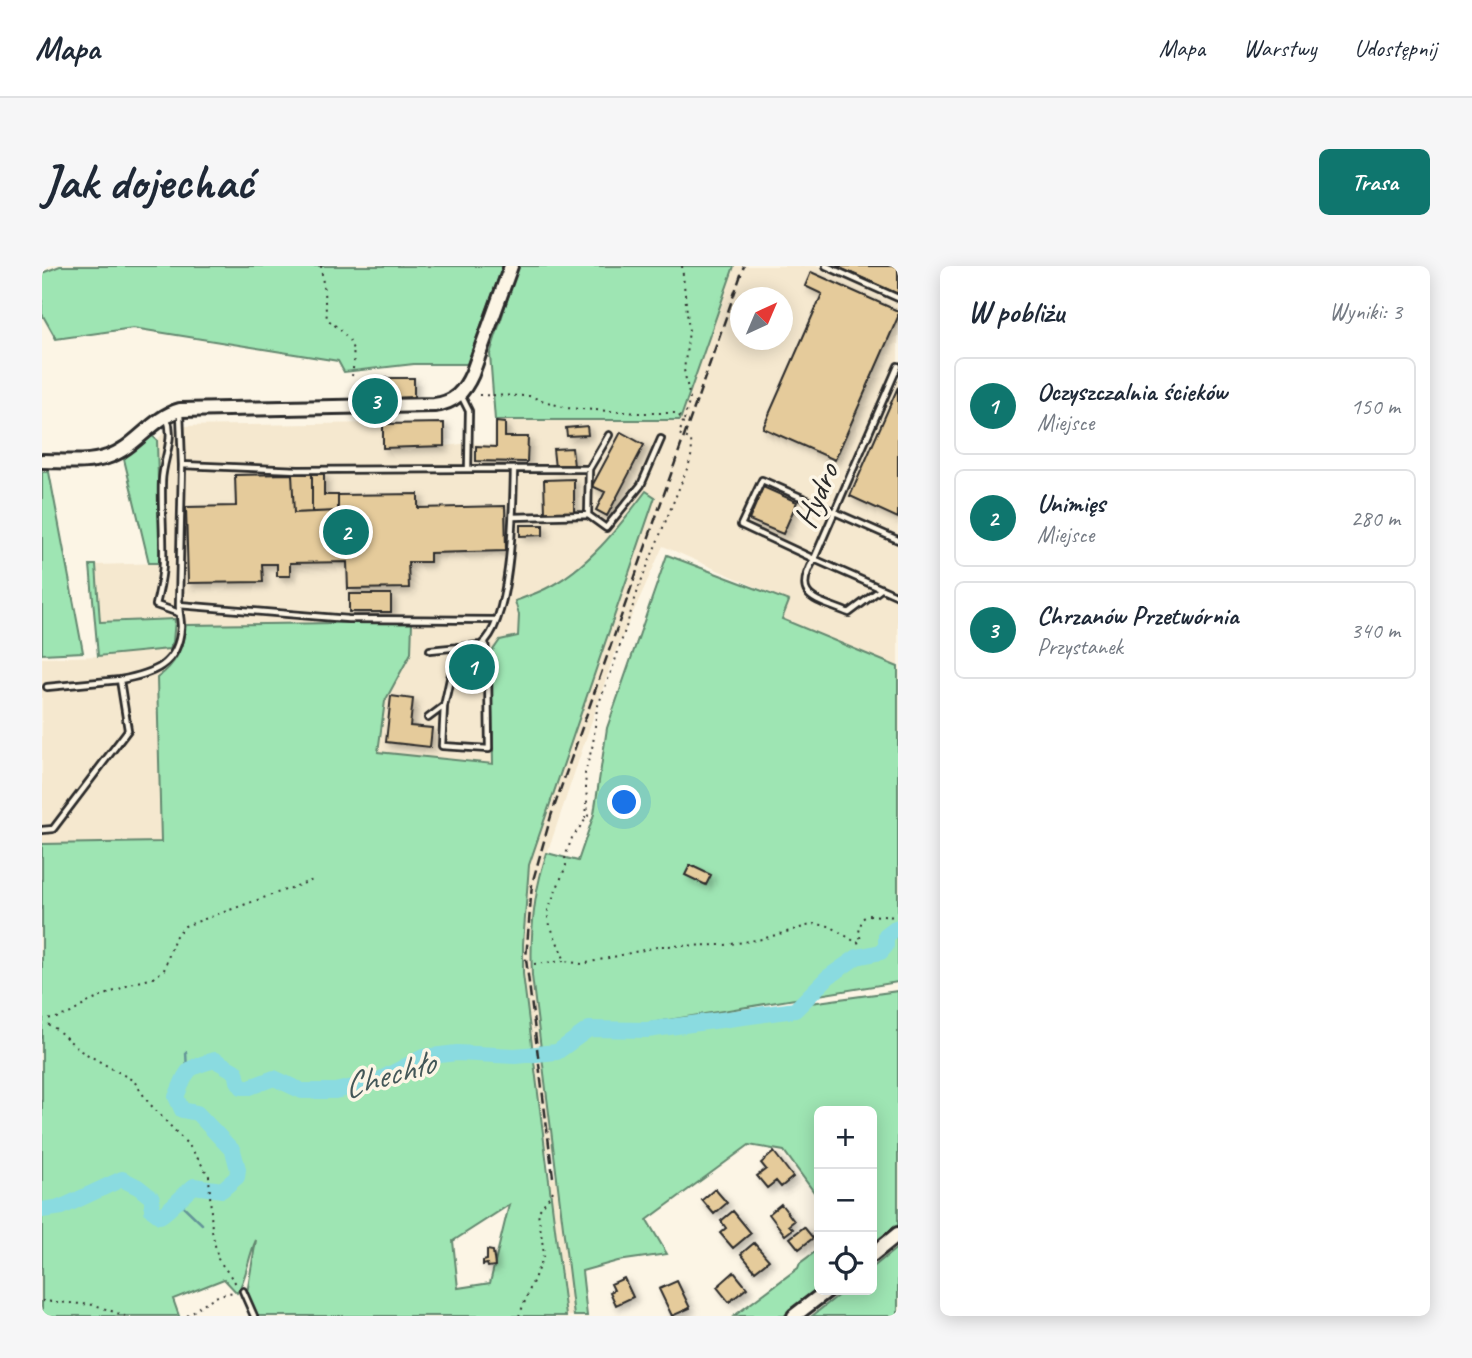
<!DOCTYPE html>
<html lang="pl">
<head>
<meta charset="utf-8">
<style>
	body { margin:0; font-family:Caveat,sans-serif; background:#f6f6f7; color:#1f2937 }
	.controls { position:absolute; right:21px; bottom:21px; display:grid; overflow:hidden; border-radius:10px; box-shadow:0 4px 18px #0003 }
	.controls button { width:63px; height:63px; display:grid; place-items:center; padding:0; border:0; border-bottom:2px solid #e0e1e3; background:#fff; color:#1f2937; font:35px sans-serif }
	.compass { position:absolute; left:688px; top:21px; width:63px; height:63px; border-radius:50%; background:#fff; box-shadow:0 4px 18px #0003; rotate:44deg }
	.you { position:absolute; left:583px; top:537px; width:24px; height:24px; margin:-18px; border:5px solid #fff; border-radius:50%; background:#1a73e8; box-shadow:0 0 0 10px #1a73e833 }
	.badge { display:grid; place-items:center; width:46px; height:46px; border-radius:50%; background:#0f766e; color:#fff; font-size:23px; font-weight:700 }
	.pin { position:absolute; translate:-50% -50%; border:4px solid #fff; box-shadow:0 2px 7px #0006 }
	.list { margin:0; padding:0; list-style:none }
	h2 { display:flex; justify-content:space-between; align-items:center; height:91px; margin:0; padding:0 28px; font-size:30px }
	h2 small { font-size:23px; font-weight:400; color:#747a83 }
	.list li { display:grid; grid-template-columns:46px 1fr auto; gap:21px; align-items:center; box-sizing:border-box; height:98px; margin:0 14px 14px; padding:0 14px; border:2px solid #e0e1e3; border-radius:10px }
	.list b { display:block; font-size:26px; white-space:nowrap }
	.list p { margin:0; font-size:23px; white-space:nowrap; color:#747a83 }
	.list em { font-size:23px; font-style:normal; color:#747a83 }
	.icon { flex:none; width:38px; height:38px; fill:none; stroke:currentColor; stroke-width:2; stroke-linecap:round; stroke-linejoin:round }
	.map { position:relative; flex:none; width:856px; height:1050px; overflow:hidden; border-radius:10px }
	header { display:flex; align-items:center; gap:42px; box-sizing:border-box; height:98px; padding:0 35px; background:#fff; border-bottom:2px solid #e0e1e3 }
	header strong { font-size:33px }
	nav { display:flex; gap:38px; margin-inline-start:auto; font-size:24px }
	.intro { display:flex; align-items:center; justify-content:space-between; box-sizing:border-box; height:168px; padding:0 42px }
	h1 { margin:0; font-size:49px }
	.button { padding:18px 32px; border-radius:10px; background:#0f766e; color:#fff; font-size:24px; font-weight:700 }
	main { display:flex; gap:42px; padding:0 42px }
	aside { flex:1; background:#fff; border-radius:10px; box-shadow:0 4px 18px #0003 }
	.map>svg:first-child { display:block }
</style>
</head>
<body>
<header>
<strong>Mapa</strong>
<nav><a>Mapa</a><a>Warstwy</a><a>Udostępnij</a></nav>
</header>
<div class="intro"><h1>Jak dojechać</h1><a class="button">Trasa</a></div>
<main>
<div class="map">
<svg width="856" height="1050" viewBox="0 0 856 1050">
	<defs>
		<filter id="shadow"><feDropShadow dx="4" dy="4" stdDeviation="3.5" flood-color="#0004"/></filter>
	</defs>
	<rect width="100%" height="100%" fill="#fcf5e5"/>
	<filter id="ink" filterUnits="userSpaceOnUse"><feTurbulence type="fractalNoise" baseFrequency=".0143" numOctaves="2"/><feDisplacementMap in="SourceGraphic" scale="14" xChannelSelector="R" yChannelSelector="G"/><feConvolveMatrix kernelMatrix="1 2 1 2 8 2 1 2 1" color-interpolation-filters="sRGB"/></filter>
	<g filter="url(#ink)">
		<path fill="#f5e8cf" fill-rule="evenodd" d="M692,0H856V401L740,352L746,335L621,280L572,389L497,612L490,657L489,690L498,783L490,784L481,708V678L487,599L612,231L604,225L579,258L546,293L506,322L473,336L477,349L476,371L449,387L451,498L336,487L343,435L369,387L144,359L141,378L134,395L115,412L119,576L0,579V392L59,390L127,383L131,376L133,353L58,357L54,299L118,297L115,174L123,165L126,169L133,165L134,160L403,156L404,180L427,177L452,179L453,154H638ZM698,32H740V74H698Z
			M499,793L512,885L504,886L492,794Z
			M515,911L532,1050H524L507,912Z"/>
		<path fill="#9ee5b3" stroke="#64886f" stroke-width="2" fill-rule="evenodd" d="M18,0H461L425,98H372L302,106L296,95L91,62L14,73L0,48V7Z
			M476,0H692L638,154H453L448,88Z
			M108,168L115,174L118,297H107L82,193Z
			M0,206H7L41,386L0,388Z
			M604,225L613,231L487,599L481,678V708L524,1050H215L205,1027L214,974C206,991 205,1012 195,1027L182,1013L131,1033L137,1050H0V578L119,576L115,412C135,397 140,384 144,359L370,356L369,387L343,435L336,486L451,498L449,387L458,374L476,370L477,349L473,335C483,331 493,328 503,323C545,303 577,261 604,225ZM467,939L448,1017L416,1022L411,975Z
			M625,289L747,335L740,353L856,401V716L548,767L856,725V959L830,980V845H777V933L742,885L707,879L605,954L625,988L576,995L540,1005L545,1050H532L490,710C488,667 491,627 505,587L536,595L552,548L565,462Z
			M48,299H54L58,356L133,353L131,376L127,383L56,390Z
			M856,981V1050H770L803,1024H830V1002Z
			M777,983V1021L742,1050H692L756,1002L758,997Z"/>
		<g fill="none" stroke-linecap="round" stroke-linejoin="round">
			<path stroke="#649598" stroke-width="2.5" d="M551,757L552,764
				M144,786L145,805
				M135,934L160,958"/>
			<path stroke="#8adbe0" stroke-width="16" d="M0,944L20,941L80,913L96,921L110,932V944L118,950C125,947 143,927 152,920L180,924L195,911L196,903L191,885L155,847L140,844L134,831C146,803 143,802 173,794L194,806L196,815L200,821H208L232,812L260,825H293L333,816L381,791L415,787L473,790L515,786L547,763L605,764L753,744L786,711L815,691L839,686L844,680V670L856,661"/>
		</g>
		<path fill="#e5cb9b" stroke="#2b2b2b" stroke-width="2" filter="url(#shadow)" d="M793,0H856V28Z
			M769,6L856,45V51L793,194L721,162L780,28L763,20Z
			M340,112H372V131L340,133Z
			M856,121V252L808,230Z
			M454,156L463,157V171H486L485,196L434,195V180L454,181Z
			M402,157V180L341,182V158Z
			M545,160L546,169L525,170L524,162Z
			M579,166L602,179L565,250L554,244L563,226L550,220Z
			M530,182L532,200L513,202L511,183Z
			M250,208L252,247L296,245V229L376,228V242L463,240L464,285L388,287V296H366L367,322L306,323L305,296L248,297V310H235V298H220L221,316L146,317L144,241L194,240L193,209Z
			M250,208H270V246L252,247Z
			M270,208H282V229H296V245L270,246Z
			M532,213V247H503L502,214Z
			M721,221L755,236L741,268L707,254Z
			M478,259H501V269L478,270Z
			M307,328H349V346H307Z
			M418,386L427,387V393L444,394L442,411L415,409Z
			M349,430L371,433L368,460L390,462L388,481L344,476Z
			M648,599L669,609L664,619L643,609Z
			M732,886L751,911L739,921L734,915L725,922L715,910L724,903L719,897Z
			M673,923L685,937L672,948L660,934Z
			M739,938L752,955L747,959L751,963L743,969L727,948Z
			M691,945L709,967L691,982L678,967L684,962L679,955Z
			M762,961L771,972L757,983L748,972Z
			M712,977L727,994L713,1005L699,988Z
			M445,984L451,985L453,1000L446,1001L445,998L441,999V995L445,994Z
			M692,1006L705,1022L687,1036L675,1021Z
			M582,1012L591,1031L574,1039L568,1026L572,1024L569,1018Z
			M635,1015L648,1042L630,1050L617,1023Z"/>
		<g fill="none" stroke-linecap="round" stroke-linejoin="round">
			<g stroke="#2b2b2b" stroke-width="10">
				<path id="lane" d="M784,0L856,32
					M856,100L772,293L856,330
					M138,146L140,199L137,339L306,353L453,354
					M125,152C133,174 121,192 120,215C119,242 122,269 121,296C121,311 117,325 114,339L137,347
					M140,199L256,204L426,203L427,145L419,129
					M426,203H547L567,169
					M547,203L546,249L564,262L599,219L619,173
					M471,251L546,249
					M839,323L807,347C774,333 749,333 772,293L699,259L720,214L856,274
					M388,384L439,379C470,356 471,243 472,204
					M78,414C112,407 136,400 139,361C139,353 137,346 137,339
					M402,440L400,480L447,483L446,405L443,376
					M386,452L402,440L415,381
					M0,564L11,563L86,464L78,414L5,421
					M201,1025L212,1050"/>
			</g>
			<g stroke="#2b2b2b" stroke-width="18">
				<path id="secondary" d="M0,195C21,195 45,198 65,191C94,182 109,152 138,144L392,139C412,137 422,126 430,108L469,0
					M830,989L856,968
					M752,1050L786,1024"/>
			</g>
			<path stroke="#2b2b2b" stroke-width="2" stroke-dasharray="2 5" stroke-linecap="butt" d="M279,0L285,53C309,72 315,78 310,110
				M640,0L647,65L642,104L648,133L642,154
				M437,129L487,130L524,142L597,147H633L637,149L641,157L637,168L649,174L650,187L647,198L598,318L572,398L555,442L551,478L543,507L546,550L530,572L523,591L524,600L506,644V654L523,695L540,698L619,680L683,679L720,673L772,658L788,660L815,677L819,675L817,666L820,653L826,649L856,651
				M543,552L544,537
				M492,698L522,695
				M0,753L14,752L29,747L47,736L89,718L111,712L122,704L133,671L143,660L274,613
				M0,755L14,763L39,785L92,815L106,836L149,882L167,910L170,965L176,993L195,1019
				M0,1035L53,1039L83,1050
				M145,1050C161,1038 172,1028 193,1026
				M477,1050L502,988L496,946L512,924"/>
			<use href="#lane" stroke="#fcf5e5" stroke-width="4.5"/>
			<use href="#secondary" stroke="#fcf5e5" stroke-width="12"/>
			<path stroke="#2b2b2b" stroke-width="2.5" stroke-dasharray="10 5" stroke-linecap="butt" d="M511,911L484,693L490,618L509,550L702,0"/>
		</g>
	</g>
	<g text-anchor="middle" stroke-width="7" stroke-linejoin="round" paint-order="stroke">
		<g font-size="33" fill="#2b2b2b" stroke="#fcf5e5">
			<text transform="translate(773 229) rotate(-67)" y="12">Hydro</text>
		</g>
		<g font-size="35" font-style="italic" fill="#435758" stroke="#fcf5e5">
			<text transform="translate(346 808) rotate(-16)" y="12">Chechło</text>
		</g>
	</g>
</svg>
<div class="controls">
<button>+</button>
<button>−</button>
<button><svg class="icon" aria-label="locate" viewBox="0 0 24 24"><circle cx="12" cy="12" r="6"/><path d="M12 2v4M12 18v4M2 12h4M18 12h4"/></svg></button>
</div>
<svg class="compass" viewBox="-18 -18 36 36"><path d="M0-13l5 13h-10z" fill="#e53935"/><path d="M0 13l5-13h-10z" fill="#747a83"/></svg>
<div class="you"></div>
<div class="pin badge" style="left:430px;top:401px">1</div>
<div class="pin badge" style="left:304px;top:266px">2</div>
<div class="pin badge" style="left:333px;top:135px">3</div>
</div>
<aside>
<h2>W pobliżu<small>Wyniki: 3</small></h2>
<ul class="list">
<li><span class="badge">1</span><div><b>Oczyszczalnia ścieków</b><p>Miejsce</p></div><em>150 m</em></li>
<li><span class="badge">2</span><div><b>Unimięs</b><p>Miejsce</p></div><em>280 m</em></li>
<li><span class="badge">3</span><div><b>Chrzanów Przetwórnia</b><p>Przystanek</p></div><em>340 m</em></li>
</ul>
</aside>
</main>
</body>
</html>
